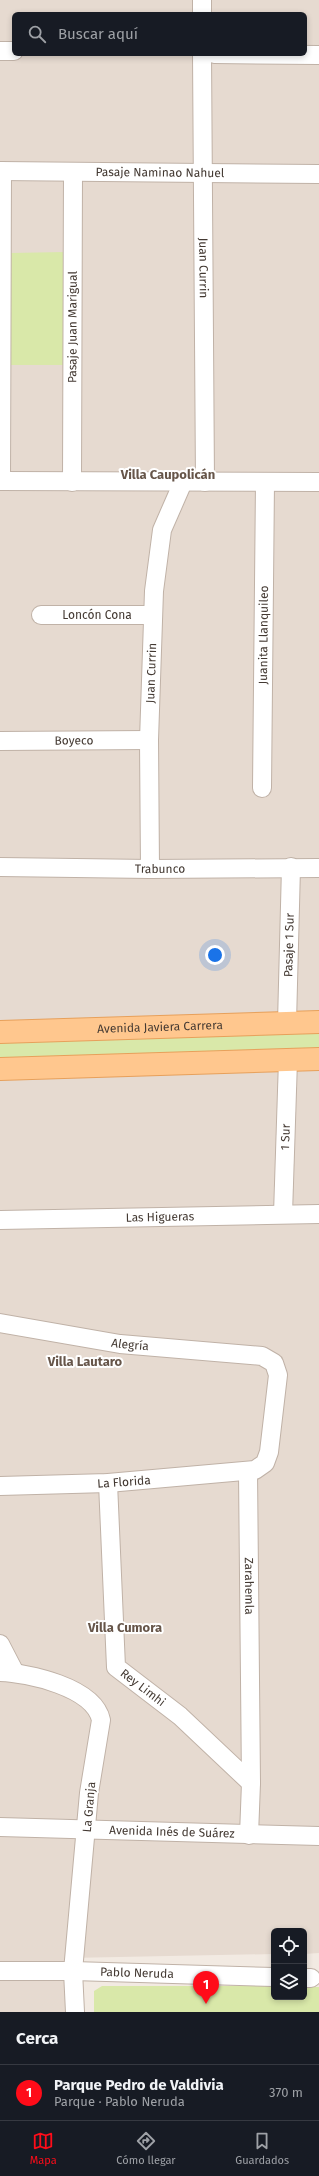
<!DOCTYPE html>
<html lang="es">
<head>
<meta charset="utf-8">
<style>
	body { margin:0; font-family:"Fira Sans",sans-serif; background:#242831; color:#f1f3f6 }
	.controls { position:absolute; right:12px; bottom:12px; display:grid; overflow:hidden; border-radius:6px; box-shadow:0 2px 6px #0003 }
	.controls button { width:36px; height:36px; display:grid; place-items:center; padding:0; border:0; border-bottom:1px solid #363941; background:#171b24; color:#f1f3f6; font:20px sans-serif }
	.you { position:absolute; left:215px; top:955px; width:14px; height:14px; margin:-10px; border:3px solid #fff; border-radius:50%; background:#1a73e8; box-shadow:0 0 0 6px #1a73e833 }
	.badge { display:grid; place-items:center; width:26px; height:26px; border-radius:50%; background:#ff0c19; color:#fff; font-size:13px; font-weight:700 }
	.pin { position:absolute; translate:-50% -33px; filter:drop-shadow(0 1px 2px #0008) }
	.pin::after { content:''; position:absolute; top:21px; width:14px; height:12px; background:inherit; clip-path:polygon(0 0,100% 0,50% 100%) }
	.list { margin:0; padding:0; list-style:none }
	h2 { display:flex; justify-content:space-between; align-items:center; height:52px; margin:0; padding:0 16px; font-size:17px }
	h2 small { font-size:13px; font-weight:400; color:#9ea1a6 }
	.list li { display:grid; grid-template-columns:26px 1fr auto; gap:12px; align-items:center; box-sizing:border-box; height:56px; padding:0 16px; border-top:1px solid #363941 }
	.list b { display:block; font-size:15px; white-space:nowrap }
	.list p { margin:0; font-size:13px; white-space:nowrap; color:#9ea1a6 }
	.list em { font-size:13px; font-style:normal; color:#9ea1a6 }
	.icon { flex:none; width:22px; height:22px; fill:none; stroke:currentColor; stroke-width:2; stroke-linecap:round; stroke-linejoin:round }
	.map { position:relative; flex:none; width:319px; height:2012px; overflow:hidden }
	.search { position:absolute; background:#171b24; box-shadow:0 2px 6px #0003; left:12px; right:12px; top:12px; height:44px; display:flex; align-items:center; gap:10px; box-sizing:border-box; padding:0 14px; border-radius:6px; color:#9ea1a6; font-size:15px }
	.sheet { height:108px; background:#171b24 }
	nav { display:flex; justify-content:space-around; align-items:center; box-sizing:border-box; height:56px; border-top:1px solid #363941; background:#171b24; font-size:11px; color:#9ea1a6 }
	nav a { display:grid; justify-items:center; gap:2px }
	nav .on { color:#ff0c19 }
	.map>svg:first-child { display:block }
</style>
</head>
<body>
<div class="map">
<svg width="319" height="2012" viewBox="0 0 319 2012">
	<rect width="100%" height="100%" fill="#f2eae2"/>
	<path fill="#e6dad0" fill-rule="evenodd" d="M0,0H319V1953L304,1954V1931H274V1954L69,1958L71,2012H0ZM14,14H305V54H14Z"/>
	<path fill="#d9e8a9" d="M66,252L65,365H9V253Z
		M319,1030V1051L0,1063V1040Z
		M102,1986H274V1997H304V1987H319V2012H94V1991Z"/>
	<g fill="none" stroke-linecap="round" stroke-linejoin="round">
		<g stroke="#c0b2a7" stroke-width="20">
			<g id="minor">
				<path d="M202,0V14"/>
				<path d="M0,51H14"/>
				<path id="s1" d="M202,54L205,482"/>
				<path d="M214,54L319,55"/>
				<path id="s2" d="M0,171L319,174"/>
				<path d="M0,481L319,482"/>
				<path d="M1,481L2,171"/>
				<path id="s3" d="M72,482L73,172"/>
				<path id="s4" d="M41,615H153"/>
				<path id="s5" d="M0,741L149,740"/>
				<path id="s6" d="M262,788L265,482"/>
				<path id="s7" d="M0,867L150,869L319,868"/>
				<path id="s8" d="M150,869L149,740L154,591L162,530L183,482"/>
				<path id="s9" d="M287,1023L291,867"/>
				<path id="s10" d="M283,1214L288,1060"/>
				<path id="s11" d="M0,1220L319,1214"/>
				<path id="s12" d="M0,1323L120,1344L262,1356L274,1363L278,1375L269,1452L265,1463L255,1470L108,1483L0,1486"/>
				<path id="s13" d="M248,1471L251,1783L249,1835"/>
				<path id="s14" d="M108,1483L116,1667L180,1716L251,1783"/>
				<path d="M0,1644L15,1673"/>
				<path d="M0,1672C28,1673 94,1687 101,1720L89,1793L73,1971L75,2012"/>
				<path id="s15" d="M0,1827L319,1836"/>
				<path id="s16" d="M0,1971H73L274,1977"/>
				<path d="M304,1978H311"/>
			</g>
		</g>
		<g stroke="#e7a05b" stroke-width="24">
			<g id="primary">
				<path id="s17" d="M0,1032L319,1022"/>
				<path d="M0,1069L319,1059"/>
			</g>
		</g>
		<use href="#minor" stroke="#fff" stroke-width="18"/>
		<use href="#primary" stroke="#ffc78e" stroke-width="22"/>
	</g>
	<g text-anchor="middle" stroke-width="4" stroke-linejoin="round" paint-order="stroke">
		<g font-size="12" fill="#433932" stroke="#fff">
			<text dy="4" stroke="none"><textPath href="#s2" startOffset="160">Pasaje Naminao Nahuel</textPath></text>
			<text dy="4" stroke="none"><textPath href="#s1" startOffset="214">Juan Currin</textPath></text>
			<text dy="4" stroke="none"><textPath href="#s3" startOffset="155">Pasaje Juan Marigual</textPath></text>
			<text dy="4" stroke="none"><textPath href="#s4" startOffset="56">Loncón Cona</textPath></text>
			<text dy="4" stroke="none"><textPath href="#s6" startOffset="153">Juanita Llanquileo</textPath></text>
			<text dy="4" stroke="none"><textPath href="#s8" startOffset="196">Juan Currin</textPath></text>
			<text dy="4" stroke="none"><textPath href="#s5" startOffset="74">Boyeco</textPath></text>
			<text dy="4" stroke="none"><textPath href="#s7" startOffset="160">Trabunco</textPath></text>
			<text dy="4" stroke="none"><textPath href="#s9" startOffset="78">Pasaje 1 Sur</textPath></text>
			<text dy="4" stroke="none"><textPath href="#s17" startOffset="160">Avenida Javiera Carrera</textPath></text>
			<text dy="4" stroke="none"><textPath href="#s10" startOffset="77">1 Sur</textPath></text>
			<text dy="4" stroke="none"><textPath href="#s11" startOffset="160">Las Higueras</textPath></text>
			<text dy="4" stroke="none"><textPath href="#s12" startOffset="132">Alegría</textPath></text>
			<text transform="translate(124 1482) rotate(-4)" y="4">La Florida</text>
			<text dy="4" stroke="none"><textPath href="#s13" startOffset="115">Zarahemla</textPath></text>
			<text dy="4" stroke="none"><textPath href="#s14" startOffset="218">Rey Limhi</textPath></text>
			<text transform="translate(89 1807) rotate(-85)" y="4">La Granja</text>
			<text dy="4" stroke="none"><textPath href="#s15" startOffset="172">Avenida Inés de Suárez</textPath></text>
			<text dy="4" stroke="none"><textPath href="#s16" startOffset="137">Pablo Neruda</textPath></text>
		</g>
		<g font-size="13" font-weight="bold" fill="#665549" stroke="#fff">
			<text x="168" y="479">Villa Caupolicán</text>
			<text x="85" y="1366">Villa Lautaro</text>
			<text x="125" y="1632">Villa Cumora</text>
		</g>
	</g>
</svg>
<div class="controls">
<button><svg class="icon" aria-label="locate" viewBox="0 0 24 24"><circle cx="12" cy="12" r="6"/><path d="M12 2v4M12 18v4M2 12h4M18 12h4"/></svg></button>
<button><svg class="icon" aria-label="layers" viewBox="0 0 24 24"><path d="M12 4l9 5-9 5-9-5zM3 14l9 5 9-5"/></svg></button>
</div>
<div class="you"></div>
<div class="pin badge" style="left:206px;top:2004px">1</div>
<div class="search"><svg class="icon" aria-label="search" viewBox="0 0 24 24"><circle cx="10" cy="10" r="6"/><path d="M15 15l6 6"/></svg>Buscar aquí</div>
</div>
<section class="sheet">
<h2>Cerca<small></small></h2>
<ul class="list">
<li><span class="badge">1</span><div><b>Parque Pedro de Valdivia</b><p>Parque · Pablo Neruda</p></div><em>370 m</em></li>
</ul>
</section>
<nav>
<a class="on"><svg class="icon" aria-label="map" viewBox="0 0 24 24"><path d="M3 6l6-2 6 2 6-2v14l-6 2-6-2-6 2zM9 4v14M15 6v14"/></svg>Mapa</a>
<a><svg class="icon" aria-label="directions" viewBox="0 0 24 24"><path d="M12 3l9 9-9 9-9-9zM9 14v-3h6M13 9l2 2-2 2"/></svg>Cómo llegar</a>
<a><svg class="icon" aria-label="saved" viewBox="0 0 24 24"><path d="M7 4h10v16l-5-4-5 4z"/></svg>Guardados</a>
</nav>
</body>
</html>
